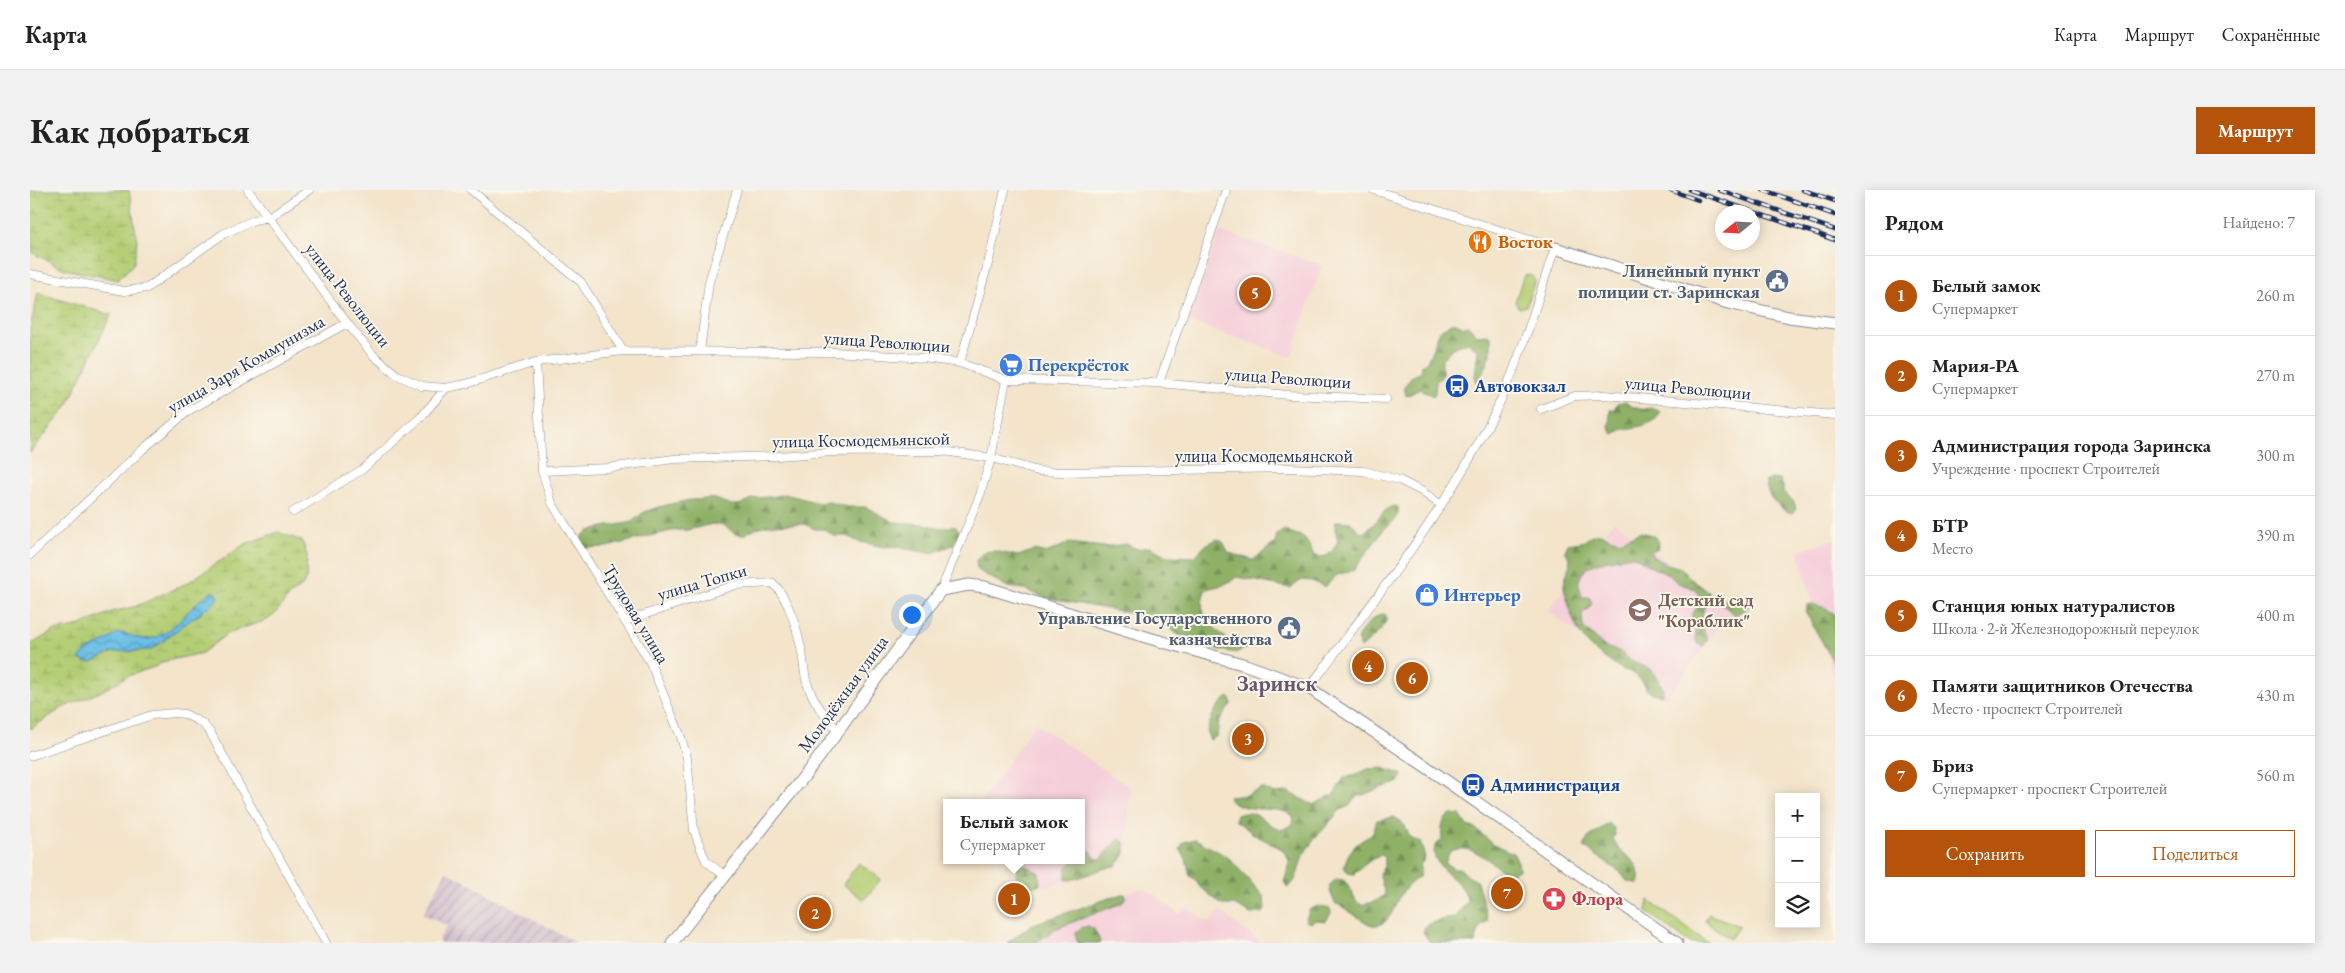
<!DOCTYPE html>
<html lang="ru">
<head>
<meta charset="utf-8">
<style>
	body { margin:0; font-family:"EB Garamond",serif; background:#f2f2f2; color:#222 }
	.controls { position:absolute; right:15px; bottom:15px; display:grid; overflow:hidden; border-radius:0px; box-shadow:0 2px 12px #0003 }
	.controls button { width:45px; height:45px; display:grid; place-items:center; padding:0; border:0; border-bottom:1px solid #e0e0e0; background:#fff; color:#222; font:25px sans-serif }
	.compass { position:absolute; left:1685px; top:15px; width:45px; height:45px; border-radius:50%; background:#fff; box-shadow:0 2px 12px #0003; rotate:252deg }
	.you { position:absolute; left:881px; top:424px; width:18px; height:18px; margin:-12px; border:4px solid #fff; border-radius:50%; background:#1a73e8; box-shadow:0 0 0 8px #1a73e833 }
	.badge { display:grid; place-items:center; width:32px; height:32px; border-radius:50%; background:#b45309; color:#fff; font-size:16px; font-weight:700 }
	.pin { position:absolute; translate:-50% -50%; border:2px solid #fff; box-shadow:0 1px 5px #0006 }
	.popup { position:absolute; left:913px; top:609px; width:142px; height:65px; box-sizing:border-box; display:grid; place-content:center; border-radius:0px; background:#fff; filter:drop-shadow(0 1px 4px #0005); font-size:16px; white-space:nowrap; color:#767676 }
	.popup b { font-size:19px; color:#222 }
	.popup::after { content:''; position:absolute; left:50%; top:100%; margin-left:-10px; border:10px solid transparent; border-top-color:#fff }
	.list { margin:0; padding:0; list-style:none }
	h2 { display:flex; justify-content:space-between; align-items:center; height:65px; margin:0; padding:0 20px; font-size:21px }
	h2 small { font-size:16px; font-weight:400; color:#767676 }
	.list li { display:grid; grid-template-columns:32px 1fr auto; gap:15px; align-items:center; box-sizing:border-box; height:80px; padding:0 20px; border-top:1px solid #e0e0e0 }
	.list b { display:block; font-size:19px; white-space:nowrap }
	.list p { margin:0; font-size:16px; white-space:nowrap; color:#767676 }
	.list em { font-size:16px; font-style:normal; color:#767676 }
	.actions { display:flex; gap:10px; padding:15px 20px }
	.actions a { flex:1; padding:11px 0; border:1px solid #b45309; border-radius:0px; text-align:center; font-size:18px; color:#b45309 }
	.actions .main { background:#b45309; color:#fff }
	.icon { flex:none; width:28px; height:28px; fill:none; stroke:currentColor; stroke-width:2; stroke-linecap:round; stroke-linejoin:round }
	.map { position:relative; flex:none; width:1805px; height:753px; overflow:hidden; border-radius:0px }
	header { display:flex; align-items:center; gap:30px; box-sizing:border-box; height:70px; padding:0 25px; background:#fff; border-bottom:1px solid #e0e0e0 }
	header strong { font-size:24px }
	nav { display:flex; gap:28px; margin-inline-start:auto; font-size:18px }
	.intro { display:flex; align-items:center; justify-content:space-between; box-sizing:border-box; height:120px; padding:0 30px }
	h1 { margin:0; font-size:35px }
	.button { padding:12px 22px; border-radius:0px; background:#b45309; color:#fff; font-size:18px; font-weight:700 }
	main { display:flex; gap:30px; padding:0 30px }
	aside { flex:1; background:#fff; border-radius:0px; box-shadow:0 2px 12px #0003 }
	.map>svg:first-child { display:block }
</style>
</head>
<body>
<header>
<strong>Карта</strong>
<nav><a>Карта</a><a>Маршрут</a><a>Сохранённые</a></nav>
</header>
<div class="intro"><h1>Как добраться</h1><a class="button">Маршрут</a></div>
<main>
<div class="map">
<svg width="1805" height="753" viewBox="0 0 1805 753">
	<defs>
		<pattern id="industrial-furrows" width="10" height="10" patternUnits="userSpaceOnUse" patternTransform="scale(1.25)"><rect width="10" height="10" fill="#d1bdcb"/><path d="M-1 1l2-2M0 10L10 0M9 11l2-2" fill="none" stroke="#a99aa8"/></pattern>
		<pattern id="forest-firs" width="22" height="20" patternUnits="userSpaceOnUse" patternTransform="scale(1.25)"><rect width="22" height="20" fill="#8fb166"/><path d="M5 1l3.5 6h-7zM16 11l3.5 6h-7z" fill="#749057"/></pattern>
		<pattern id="wetland-marsh" width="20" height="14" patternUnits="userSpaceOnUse" patternTransform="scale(1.25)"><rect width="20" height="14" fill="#b4ce74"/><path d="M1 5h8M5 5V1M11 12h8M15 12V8" fill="none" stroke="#9ab167"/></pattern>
		<pattern id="water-waves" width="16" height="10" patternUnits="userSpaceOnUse" patternTransform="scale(1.25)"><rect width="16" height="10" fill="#69bfe6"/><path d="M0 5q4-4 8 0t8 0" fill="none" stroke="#569cbe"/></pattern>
	</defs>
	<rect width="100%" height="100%" fill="#fbf7ec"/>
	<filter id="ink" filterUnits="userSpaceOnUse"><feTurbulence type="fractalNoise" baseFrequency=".02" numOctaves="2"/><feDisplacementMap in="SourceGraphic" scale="10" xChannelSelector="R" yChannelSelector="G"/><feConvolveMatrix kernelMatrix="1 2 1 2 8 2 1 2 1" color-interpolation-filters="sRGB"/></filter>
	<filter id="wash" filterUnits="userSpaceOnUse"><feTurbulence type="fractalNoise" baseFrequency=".0096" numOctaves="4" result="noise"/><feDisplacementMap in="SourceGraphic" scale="20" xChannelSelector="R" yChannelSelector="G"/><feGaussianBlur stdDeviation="1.12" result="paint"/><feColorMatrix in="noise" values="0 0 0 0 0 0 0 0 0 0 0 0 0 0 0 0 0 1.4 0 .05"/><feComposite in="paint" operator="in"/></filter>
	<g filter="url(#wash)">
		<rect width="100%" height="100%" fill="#f3e4ca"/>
		<path fill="#f5cfd9" d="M1190,41L1292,75L1261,167L1158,131Z
			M1584,331L1702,420L1636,509L1518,421Z
			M1805,349V487L1803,485L1768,361Z
			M1005,533L1101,598L1095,672L1016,697L981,670H1052V613H951Z
			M1109,699H1116L1150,724L1155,717L1180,733L1189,720L1231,753H978L997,739Z"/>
		<path fill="url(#industrial-furrows)" d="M416,681L547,753H411L408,751L417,736L393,724Z"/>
		<path fill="#b4ce74" stroke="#687e69" d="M1497,85L1502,86L1505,91L1496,116L1489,118L1485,112L1493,87Z
			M829,673L851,689L834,710L813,694Z
			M1618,710L1678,753H1660L1617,722Z
			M1679,724L1709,736L1700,749L1675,731Z"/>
		<path fill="url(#forest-firs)" stroke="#557062" d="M1424,132L1434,137L1439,136L1447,145L1458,144L1461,147V166L1458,168L1457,175L1447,193L1445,186L1448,159L1444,158L1438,152L1424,157L1412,169V186L1406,192L1405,203L1403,206L1390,199L1376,206L1374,197L1381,187L1391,182L1392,175L1398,170L1410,140Z
			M1595,212C1599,215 1605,218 1610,219C1618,221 1622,214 1630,221C1627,236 1605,237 1594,239C1590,240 1587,243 1583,244L1579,237L1580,220H1584L1587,213Z
			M1743,289L1750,290L1753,296V303L1764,312L1766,319L1762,324C1748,318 1735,305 1736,290Z
			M754,304L790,313L799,312L817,317H836L864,332L894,334L910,338L925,336L930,341L923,355L902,363L874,359L865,356L853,357L827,351L817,346H804L794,339H785L774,334L737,335L726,338L713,345L706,344L693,335L682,334L658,340H646L619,346L577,357L553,358C539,337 587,336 598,333C604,332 608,326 613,323C621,318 652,311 662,310C668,310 678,308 684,309C692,310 698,316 706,315C714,315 720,308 727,308C737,307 744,307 754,304Z
			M1364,316L1368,317V324L1363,332L1354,339L1324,380L1307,385L1295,397L1282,391L1272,390L1260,398L1208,387L1193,395L1176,399C1164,424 1183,436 1200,452L1220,453L1221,458L1213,459L1206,463L1180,458L1166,448L1149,445L1126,430L1114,429L1101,423L1015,408L994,399L978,397L954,384L947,379L946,371L953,362L964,361L988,366L1004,360L1016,363L1039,353L1074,357L1096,354L1107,359L1120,357L1137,366L1164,367L1176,355L1187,349L1193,352L1199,363L1223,370L1245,353L1247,344L1255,340L1275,348L1284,365C1297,371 1303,361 1308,351L1305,338L1306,331L1320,332L1332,343C1347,336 1352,318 1364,316Z
			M1611,342L1625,346L1629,352L1627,359L1620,361L1623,367L1637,374L1651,378L1661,389L1679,402C1678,411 1676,413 1673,422C1669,430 1675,443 1677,451L1672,457C1664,451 1666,448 1665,439C1665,435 1664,436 1662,432C1659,424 1668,417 1672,411L1665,399L1650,394L1637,384L1623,378L1604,366C1587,369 1553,370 1549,391C1549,396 1551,402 1552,407H1559L1562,413L1558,420L1552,423L1553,437L1575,457L1589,461L1600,471L1621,479L1633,498L1632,505C1611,504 1616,491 1603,483C1600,481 1596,481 1592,479C1564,463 1547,449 1539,416C1538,410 1535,403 1534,397C1534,383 1546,374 1535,361L1538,354L1555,351C1566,337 1575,347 1589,351Z
			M1705,405L1719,411L1718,418L1705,425L1692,414L1697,408Z
			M1782,414L1793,417L1805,424V475L1776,423L1777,415Z
			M1352,424L1356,425L1357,429L1351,440L1331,458L1327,449C1333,438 1341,428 1352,424Z
			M1199,507L1202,513L1189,531L1187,546L1180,550L1177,543C1180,529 1186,514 1199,507Z
			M1353,578L1371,584L1373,587C1366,597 1356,595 1347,599C1340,602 1335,605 1327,606L1319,616L1309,621C1299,634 1284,648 1275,662C1268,674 1270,689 1258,698L1254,692L1259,676V670L1252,659L1225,645L1205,630L1207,625C1227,617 1234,634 1251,640L1262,635L1263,626C1246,614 1222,625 1199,610V607L1217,605L1232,598L1243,603L1259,602L1283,615L1304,604L1314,588L1326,585L1338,579Z
			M1421,624L1430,625L1437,636L1445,638L1463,654L1483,663L1488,672L1489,680L1479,684C1458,673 1445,652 1420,661L1415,673L1424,679H1431L1437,686L1447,691L1458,731L1450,737L1445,753H1400L1393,742L1394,738C1403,731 1412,729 1424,728L1437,712C1437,688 1398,681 1405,655L1412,650C1411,638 1411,631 1421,624Z
			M1365,627L1375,636L1380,648L1390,652L1395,667L1394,671L1391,672L1389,687C1381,692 1375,698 1370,706C1363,716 1360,738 1342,735C1336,734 1315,717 1305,713L1300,701V695L1306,689L1313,690C1322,696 1322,707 1329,714C1338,715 1349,711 1355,704L1349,683L1354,677V667L1351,665L1336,673L1324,684L1318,683L1314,677C1318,660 1327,652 1342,645L1347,630Z
			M1579,633L1584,638L1585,645L1583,648C1589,669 1612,664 1609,694L1597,691L1590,682L1554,657L1558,648Z
			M1089,649L1095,652V664L1086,676C1071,677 1048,691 1036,690V678L1044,670H1052V662L1061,661L1065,668L1071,669Z
			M1165,649L1198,667L1234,707L1235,720L1233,723L1221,724L1204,715H1192L1168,695L1167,691L1160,686L1156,669L1150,659L1154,652Z
			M988,672L1009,683L1010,695L995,697L986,685Z
			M1091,704H1095L1096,707L1092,713L1025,739L1006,753H977L1001,735Z
			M1288,716L1300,719L1301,723L1296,731L1285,730L1281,733L1275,731L1280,719Z
			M1058,736L1064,739L1070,751L1069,753H1048L1045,743L1051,738Z"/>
		<path fill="url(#wetland-marsh)" stroke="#687e69" fill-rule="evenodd" d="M0,0H99L107,50L104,73L88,90L34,79L3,63L0,44Z
			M8,103L81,125L36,218L0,263V138Z
			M248,342L272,351L277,365L276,389L272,396L260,405L244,425L237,430L198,443L172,463L132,472L127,476L98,486L70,502L34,517L0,539V455L24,441L46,437L82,422L107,416L159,392L215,354ZM172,423L147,438L132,453L120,460L83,462L55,472L56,460L77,453L95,443L101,447L116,449L130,447L149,432Z"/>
		<path fill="url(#water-waves)" stroke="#4277a2" d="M184,401L188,407L184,413L120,460L83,462L62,472H55L49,469C59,456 75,454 88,443C98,443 107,450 118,449C148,445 159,412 184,401Z"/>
	</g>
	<g filter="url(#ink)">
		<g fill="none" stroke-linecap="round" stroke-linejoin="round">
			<g stroke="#878a94" stroke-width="9">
				<path id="street" d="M218,0L317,133L343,165L367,185L392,196L416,198L436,194L506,172L593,161L804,162L893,168L930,173L976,190L1129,193L1259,205L1356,209
					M441,0L551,92L593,161
					M0,84L94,101L117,98L193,44L224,30L239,27L279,0
					M670,161L679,92L707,0
					M506,172L512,281L522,313L620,472L651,547L657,568L664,640L669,654L676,671L695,686
					M930,173L959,70L975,0
					M1129,193L1196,0
					M1511,219L1545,206L1574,205L1805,225
					M512,281L578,278L644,269L748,266L802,262L913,261L961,268L1008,281L1031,282L1258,278L1333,281L1369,290L1391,301L1411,315
					M263,322L333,279L391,227L416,198
					M0,365L112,260L158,221L317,133
					M911,400L950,305L961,268L976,190
					M595,431L705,395L743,393C759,409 768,441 772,463C774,473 774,484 777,493C784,513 795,527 808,541
					M1279,498C1343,411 1411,327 1460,232C1489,177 1505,116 1525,58L1344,0
					M0,566L122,525L145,523L155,524L172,533L180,542L296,753"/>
			</g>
			<g stroke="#878a94" stroke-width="13">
				<path id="secondary" d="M1525,58L1698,113L1759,127L1805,133
					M642,753L787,570L911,400L939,395L955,397L1119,448L1216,475L1279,498L1398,578L1647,753"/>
			</g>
			<use href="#street" stroke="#fff" stroke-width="8"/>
			<use href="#secondary" stroke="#fff" stroke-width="11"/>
			<g stroke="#1b2f5e" stroke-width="4.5">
				<path id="rail" d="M1640,0L1668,10
					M1660,0L1805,50
					M1689,0L1805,40
					M1733,0L1805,25
					M1773,0L1805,11"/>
			</g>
			<use href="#rail" stroke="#fbf7ec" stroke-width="2.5" stroke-dasharray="8" stroke-linecap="butt"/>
		</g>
	</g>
	<defs>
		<g id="restaurant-disc" transform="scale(1.25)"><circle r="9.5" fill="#e8710a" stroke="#fbf7ec"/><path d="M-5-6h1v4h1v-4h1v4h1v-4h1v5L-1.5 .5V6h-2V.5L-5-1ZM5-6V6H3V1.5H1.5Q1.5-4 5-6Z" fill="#fff"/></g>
		<g id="civic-disc" transform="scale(1.25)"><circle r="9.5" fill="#5c6f8a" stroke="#fbf7ec"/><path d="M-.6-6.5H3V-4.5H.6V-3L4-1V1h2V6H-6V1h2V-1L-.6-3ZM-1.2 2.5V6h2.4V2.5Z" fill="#fff"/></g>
		<g id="supermarket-disc" transform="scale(1.25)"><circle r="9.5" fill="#3f7fe0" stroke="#fbf7ec"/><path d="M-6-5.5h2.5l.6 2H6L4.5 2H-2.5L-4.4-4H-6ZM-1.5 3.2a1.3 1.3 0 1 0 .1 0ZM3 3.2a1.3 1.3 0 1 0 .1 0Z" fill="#fff"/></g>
		<g id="bus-disc" transform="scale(1.25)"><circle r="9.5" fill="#1a4fb4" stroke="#fbf7ec"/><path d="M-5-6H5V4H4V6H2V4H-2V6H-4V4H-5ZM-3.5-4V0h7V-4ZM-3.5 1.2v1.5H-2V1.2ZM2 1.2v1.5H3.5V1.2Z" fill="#fff"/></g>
		<g id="shop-disc" transform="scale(1.25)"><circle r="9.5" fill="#3f7fe0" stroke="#fbf7ec"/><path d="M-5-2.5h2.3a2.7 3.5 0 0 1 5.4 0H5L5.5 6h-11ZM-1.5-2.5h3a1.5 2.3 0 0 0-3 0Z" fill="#fff"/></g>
		<g id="school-disc" transform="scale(1.25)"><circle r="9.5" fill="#8d6e63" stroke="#fbf7ec"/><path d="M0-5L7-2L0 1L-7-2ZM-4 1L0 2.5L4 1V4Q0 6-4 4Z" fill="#fff"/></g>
		<g id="pharmacy-disc" transform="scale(1.25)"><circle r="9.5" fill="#e0444e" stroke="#fbf7ec"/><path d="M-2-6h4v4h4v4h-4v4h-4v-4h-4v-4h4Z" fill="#fff"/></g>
	</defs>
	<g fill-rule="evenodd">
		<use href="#restaurant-disc" x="1450" y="52"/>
		<use href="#civic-disc" x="1747" y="91"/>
		<use href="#supermarket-disc" x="981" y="175"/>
		<use href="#bus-disc" x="1427" y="196"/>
		<use href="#shop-disc" x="1397" y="405"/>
		<use href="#school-disc" x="1610" y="420"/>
		<use href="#civic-disc" x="1259" y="438"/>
		<use href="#bus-disc" x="1443" y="595"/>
		<use href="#pharmacy-disc" x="1524" y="709"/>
	</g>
	<g text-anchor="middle" stroke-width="4" stroke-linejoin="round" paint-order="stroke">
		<g font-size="18" font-weight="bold" fill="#c56008" stroke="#fbf7ec" text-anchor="start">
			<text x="1468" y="58">Восток</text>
		</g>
		<g font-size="18" font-weight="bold" fill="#4e5e75" stroke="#fbf7ec" text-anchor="end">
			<text x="1730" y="87">Линейный пункт<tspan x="1730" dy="21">полиции ст. Заринская</tspan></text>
			<text x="1242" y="434">Управление Государственного<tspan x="1242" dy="21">казначейства</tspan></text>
		</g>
		<g font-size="18" fill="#1b2f5e" stroke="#fbf7ec">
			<text transform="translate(318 105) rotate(52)" y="6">улица Революции</text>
			<text transform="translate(857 152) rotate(4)" y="6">улица Революции</text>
			<text transform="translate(216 174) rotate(-30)" y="6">улица Заря Коммунизма</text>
			<text transform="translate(1258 188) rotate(4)" y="6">улица Революции</text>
			<text transform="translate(1658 198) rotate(5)" y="6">улица Революции</text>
			<text transform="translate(831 250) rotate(-1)" y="6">улица Космодемьянской</text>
			<text x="1234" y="272">улица Космодемьянской</text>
			<text transform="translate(672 392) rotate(-16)" y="6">улица Топки</text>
			<text transform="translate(606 424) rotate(59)" y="6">Трудовая улица</text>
			<text transform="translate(813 504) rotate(-54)" y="6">Молодёжная улица</text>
		</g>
		<g font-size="18" font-weight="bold" fill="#366cbe" stroke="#fbf7ec" text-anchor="start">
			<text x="998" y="181">Перекрёсток</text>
			<text x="1414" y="411">Интерьер</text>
		</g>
		<g font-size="18" font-weight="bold" fill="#164399" stroke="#fbf7ec" text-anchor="start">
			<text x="1444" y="202">Автовокзал</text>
			<text x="1460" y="601">Администрация</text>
		</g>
		<g font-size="18" font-weight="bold" fill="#785e54" stroke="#fbf7ec" text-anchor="start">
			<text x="1628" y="416">Детский сад<tspan x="1628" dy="21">"Кораблик"</tspan></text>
		</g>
		<g font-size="18" font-weight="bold" fill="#be3a42" stroke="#fbf7ec" text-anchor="start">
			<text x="1542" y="715">Флора</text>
		</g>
		<g font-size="22" font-weight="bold" fill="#695771" stroke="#fbf7ec">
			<text x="1247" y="501">Заринск</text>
		</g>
	</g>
</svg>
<div class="controls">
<button>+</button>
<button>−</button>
<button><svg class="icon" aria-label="layers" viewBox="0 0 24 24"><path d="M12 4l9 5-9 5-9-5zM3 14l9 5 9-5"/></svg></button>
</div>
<svg class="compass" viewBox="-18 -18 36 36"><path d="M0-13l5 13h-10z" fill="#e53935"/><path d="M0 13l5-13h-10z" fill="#767676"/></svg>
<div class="you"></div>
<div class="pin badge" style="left:984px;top:709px">1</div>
<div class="popup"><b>Белый замок</b>Супермаркет</div>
<div class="pin badge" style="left:785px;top:723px">2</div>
<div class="pin badge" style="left:1218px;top:549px">3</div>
<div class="pin badge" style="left:1338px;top:476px">4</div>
<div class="pin badge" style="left:1225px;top:103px">5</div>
<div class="pin badge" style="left:1382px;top:488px">6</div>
<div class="pin badge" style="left:1477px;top:703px">7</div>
</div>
<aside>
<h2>Рядом<small>Найдено: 7</small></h2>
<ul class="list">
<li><span class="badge">1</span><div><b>Белый замок</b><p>Супермаркет</p></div><em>260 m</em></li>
<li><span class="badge">2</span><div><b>Мария-РА</b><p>Супермаркет</p></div><em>270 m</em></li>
<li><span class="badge">3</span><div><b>Администрация города Заринска</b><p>Учреждение · проспект Строителей</p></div><em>300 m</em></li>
<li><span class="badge">4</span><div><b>БТР</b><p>Место</p></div><em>390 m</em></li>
<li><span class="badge">5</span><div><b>Станция юных натуралистов</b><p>Школа · 2-й Железнодорожный переулок</p></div><em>400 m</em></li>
<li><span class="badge">6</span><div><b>Памяти защитников Отечества</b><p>Место · проспект Строителей</p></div><em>430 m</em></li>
<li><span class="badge">7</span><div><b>Бриз</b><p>Супермаркет · проспект Строителей</p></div><em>560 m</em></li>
</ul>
<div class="actions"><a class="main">Сохранить</a><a>Поделиться</a></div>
</aside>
</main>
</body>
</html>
